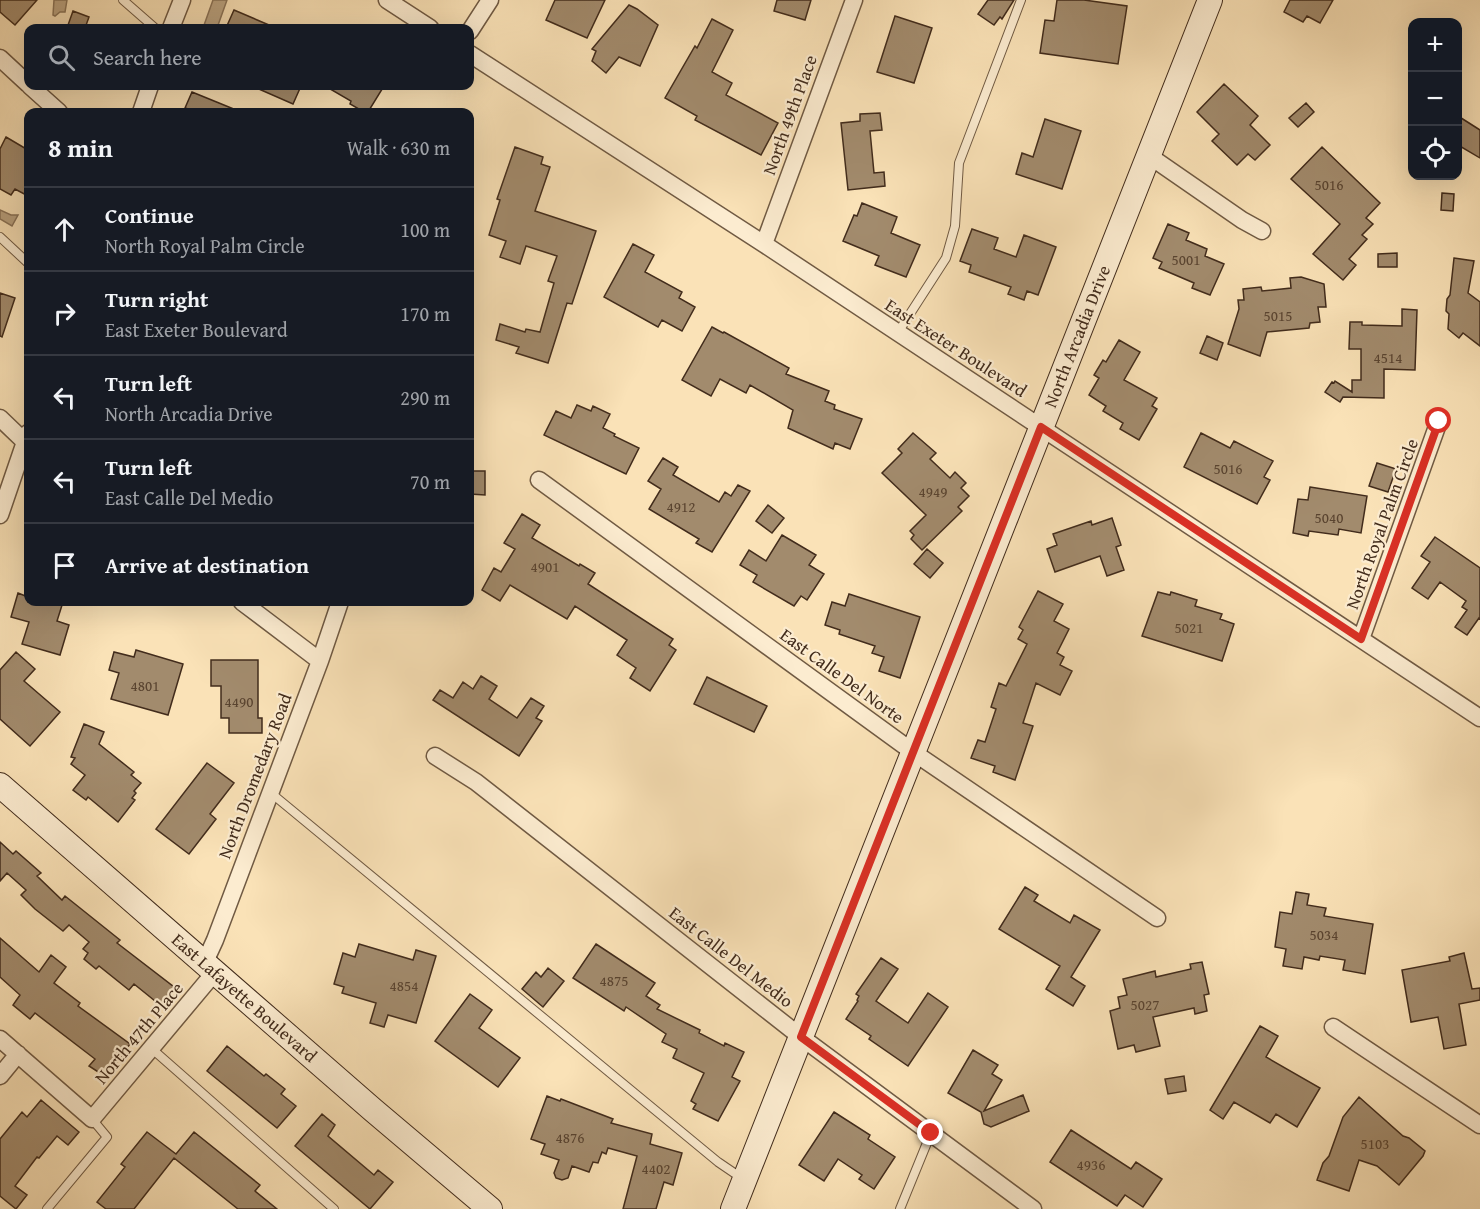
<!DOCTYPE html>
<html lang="en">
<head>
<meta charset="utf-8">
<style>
	body { margin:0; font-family:"Gentium Book Plus",serif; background:#242831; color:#f1f3f6 }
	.controls { position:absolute; right:18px; top:18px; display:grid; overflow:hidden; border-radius:12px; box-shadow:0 6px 24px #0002 }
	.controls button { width:54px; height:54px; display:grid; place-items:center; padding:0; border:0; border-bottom:2px solid #363941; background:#171b24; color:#f1f3f6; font:30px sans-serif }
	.stop { position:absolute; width:18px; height:18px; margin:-14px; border:4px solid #d93025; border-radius:50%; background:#fff }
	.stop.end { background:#d93025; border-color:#fff; box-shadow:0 2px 6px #0008 }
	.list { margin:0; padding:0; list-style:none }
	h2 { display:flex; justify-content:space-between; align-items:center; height:78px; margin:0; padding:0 24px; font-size:26px }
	h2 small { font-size:20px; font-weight:400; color:#9ea1a6 }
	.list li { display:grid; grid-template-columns:39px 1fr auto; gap:18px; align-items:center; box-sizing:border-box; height:84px; padding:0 24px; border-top:2px solid #363941 }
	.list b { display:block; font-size:22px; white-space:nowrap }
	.list p { margin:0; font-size:20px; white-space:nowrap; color:#9ea1a6 }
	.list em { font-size:20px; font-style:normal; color:#9ea1a6 }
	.icon { flex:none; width:33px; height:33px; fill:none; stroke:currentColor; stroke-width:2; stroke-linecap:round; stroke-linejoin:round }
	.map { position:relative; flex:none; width:1480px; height:1209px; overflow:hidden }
	.search { position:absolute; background:#171b24; box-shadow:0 6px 24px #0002; left:24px; top:24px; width:450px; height:66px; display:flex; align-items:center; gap:15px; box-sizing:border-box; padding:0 21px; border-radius:12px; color:#9ea1a6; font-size:22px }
	.panel { position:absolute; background:#171b24; box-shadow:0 6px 24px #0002; left:24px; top:108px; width:450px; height:498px; border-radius:12px }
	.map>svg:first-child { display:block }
</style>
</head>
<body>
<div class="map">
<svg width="1480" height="1209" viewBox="0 0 1480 1209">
	<rect width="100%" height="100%" fill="#fae2b7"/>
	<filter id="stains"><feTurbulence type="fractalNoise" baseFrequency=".00333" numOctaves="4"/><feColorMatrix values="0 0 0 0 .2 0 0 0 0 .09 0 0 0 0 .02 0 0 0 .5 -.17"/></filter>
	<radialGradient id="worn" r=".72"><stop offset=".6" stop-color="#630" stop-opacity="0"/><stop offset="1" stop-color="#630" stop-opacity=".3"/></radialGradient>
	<path fill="#bba482" stroke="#8b7459" stroke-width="1.5" d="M54,0H67L65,12H60L55,16L53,15Z
		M213,0H227L217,28H203Z
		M0,210L11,215H18L12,226L0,219Z"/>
	<path fill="#a28b6d" stroke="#422c1c" stroke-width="1.5" d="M0,0H37L15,25L0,12Z
		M555,0H605L587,38L546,20Z
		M777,0H811L805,20L774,11Z
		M988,0H1014L1002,19L1000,17L994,25L978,14Z
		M1057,0H1084L1127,6L1118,64L1040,53L1045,20L1054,21Z
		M1290,0H1333L1320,23L1307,16L1303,22L1284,12Z
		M629,5L637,9L658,25L640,66L619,57L606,73L592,61L596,51L592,49Z
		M234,10L276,28H226Z
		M73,11L89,17L85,28H67Z
		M895,16L932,28L914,83L877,72Z
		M712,19L733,30L712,72L732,83L726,95L778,123L761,155L695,120L697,116L665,98L695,46L697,48Z
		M1224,84L1258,116L1250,125L1270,145L1255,160L1248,154L1237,165L1212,141L1219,134L1197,112Z
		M252,86H301L293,104Z
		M325,86H384L368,112H364L350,104L351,101Z
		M192,92L219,103L241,112H198L185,108Z
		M1306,103L1314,112L1298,127L1289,118Z
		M880,113L882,130L870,131L874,173L884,172L885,186L848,190L841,123L860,121V114Z
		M1458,116L1480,130V158L1458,145Z
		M1045,119L1081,131L1062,189L1016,174L1022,153L1033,157Z
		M6,137L28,150V196L15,189L11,195L0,189V149Z
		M515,147L543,157L541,164L550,167L535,211L596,231L572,304L567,303L548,363L516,353L519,347L496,340L500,324L525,332L526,329L540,332L554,283L548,281L557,256L526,246L520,264L500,257L506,241L489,235L500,200L497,199Z
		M1322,147L1380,203L1366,218L1373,224L1362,235L1367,239L1349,259L1356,265L1343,280L1313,254L1340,224L1291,179Z
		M1442,193L1454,194L1453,211L1441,210Z
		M862,203L897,217L891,233L920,245L906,277L875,265L879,256L843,241L854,215L857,216Z
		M1168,224L1189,233L1186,240L1207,249L1205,256L1224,264L1210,295L1192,288L1194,283L1159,268L1162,262L1153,258Z
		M972,229L998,238L994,249L1016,257L1024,235L1056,247L1038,295L1027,291L1024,300L1008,294L1011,287L969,272L971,265L960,261Z
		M633,244L654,255L645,272L682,292L679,298L695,307L682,331L662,320L658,327L604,297Z
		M1397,253V267H1378V254Z
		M1454,258L1474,261L1468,293L1480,302V346L1463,333L1459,338L1448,329L1449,314L1446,311L1447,299L1450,295Z
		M1301,277L1324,284L1326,307H1318L1320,322L1310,323L1309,328L1267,332L1260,356L1228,344L1239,309L1238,300H1244L1243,289L1261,287L1262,291L1291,288L1290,278Z
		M0,293L15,298L2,337L0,336Z
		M1402,309L1417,310L1415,370L1384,369V398L1343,397L1340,402L1325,392L1332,382L1334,383L1335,381L1352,392V380H1361V349H1349L1350,322H1362V325L1402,326Z
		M712,327L723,333L724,332L789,368L786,374L829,391L825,401L835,405L834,409L862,419L850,449L835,443L833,449L788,428L793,410L750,385L746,393L720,379L711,396L682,380Z
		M1207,336L1223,343L1217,360L1200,353Z
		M1119,340L1140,352L1124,380L1157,398L1152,406L1157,409L1139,440L1120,429L1123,423L1103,411L1106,406L1089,395L1099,378L1094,375L1103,360L1106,362Z
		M577,405L591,411L593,406L610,414L603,428L615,434L614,436L639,448L626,474L544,435L556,411L571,418Z
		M913,433L936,453L930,459L950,478L955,472L966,483L961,488L969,496L958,507L962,511L922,550L911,539L914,535L910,531L926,515L882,473L902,453L898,449Z
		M1201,433L1230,448L1234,441L1273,461L1264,477L1270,480L1257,504L1184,467Z
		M663,458L678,467L673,475L719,502L725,492L731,496L738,485L750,491L712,552L696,543L699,539L649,509L661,489L648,481Z
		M1377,463L1396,469L1388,492L1369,486Z
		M470,471H485V495L470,494Z
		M1310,487L1367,496L1361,533L1339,529L1338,535L1309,531L1308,536L1293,533L1298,499L1308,500Z
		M768,505L784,518L772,533L756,521Z
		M522,514L540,525L532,538L579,566L580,564L595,573L588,584L673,639L669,645L676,650L650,691L630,678L636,668L617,655L627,640L575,606L567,619L510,585L500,601L482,590L494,568L501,572L515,549L504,543Z
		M1112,518L1121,545L1116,547L1124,570L1107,576L1100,556L1055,572L1047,549L1057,545L1053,534L1091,521L1092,525Z
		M782,535L816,555L809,565L824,574L807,600L801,596L794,606L753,582L757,575L740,565L749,550L766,561Z
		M1435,537L1480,568V619L1479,618L1467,635L1455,627L1467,610L1462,607L1466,601L1440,582L1428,599L1412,588L1430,562L1421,556Z
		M927,549L943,563L930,578L914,564Z
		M1038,591L1063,604L1054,621L1069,629L1057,653L1064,657L1060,665L1072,671L1060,695L1036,683L1023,723L1033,726L1015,780L993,772L995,766L971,758L978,740L985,742L996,709L991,707L999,683L1006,686L1027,644L1018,639L1023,630L1019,627Z
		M1158,592L1170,595L1171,592L1197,600L1195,606L1222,614L1220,619L1234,624L1222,661L1142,636Z
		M18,593L28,597V602H63L57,621L69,625L60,655L22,644L29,622L11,617Z
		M849,594L920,617L900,678L879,671L884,657L872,653L875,646L839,634L840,630L825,625L832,602L845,606Z
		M136,650L183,664L168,715L111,699L119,673L109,670L114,652L134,657Z
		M16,652L35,669L24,681L60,712L30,746L0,719V670Z
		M211,660H258V718H262V733H229V718H221V686H211Z
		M481,676L497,686L489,699L517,718L531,698L544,706L536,718L542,721L519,756L433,700L440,690L453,698L463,682L473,689Z
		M707,677L767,706L754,732L694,704Z
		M84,724L104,732L99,744L134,772L131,775L141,783L134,791L136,793L132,798L135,800L118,822L88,797L86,800L73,790L85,775L71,764L75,758L71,757Z
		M207,763L234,783L210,814L216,819L189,854L156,829Z
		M0,842L13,854L16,851L41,873L37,876L62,900L65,896L120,940L117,943L174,987L160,1005L134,984L129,990L99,966L96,969L84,959L88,953L83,949L89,942L69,925L63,931L35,909L21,895L26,890L7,873L0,881Z
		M1025,887L1038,895L1034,901L1070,923L1074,915L1100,930L1071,977L1085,986L1073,1006L1046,989L1060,966L999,929Z
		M1296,892L1309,894L1307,905L1326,908L1324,916L1373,924L1365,974L1343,970L1345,960L1320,956L1319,960L1304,957L1302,969L1283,966L1286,949L1275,947L1280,912L1292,914Z
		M0,938L39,972L51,955L66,967L54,983L80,1003L78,1006L130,1044L106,1077L89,1066L95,1059L35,1013L30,1019L13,1005L20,995L0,977Z
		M359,944L413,960L416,950L436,956L416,1023L388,1015L384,1027L370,1023L376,1003L342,993L344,987L334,984L343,953L355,957Z
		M596,944L655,983L646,996L660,1005L657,1009L700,1030L699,1033L724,1046L725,1043L744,1052L732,1077L740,1081L718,1121L693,1109L696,1104L691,1101L704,1073L673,1058L677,1049L662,1042L666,1034L626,1007L624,1011L573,978Z
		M1464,953L1472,989L1480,988V1000L1459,1004L1466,1045L1444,1049L1438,1017L1411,1022L1402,970L1450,961L1449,957Z
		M881,958L898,969L876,1001L908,1023L928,993L948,1007L908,1066L869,1039L871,1036L846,1019L858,1001L857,1000L859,996L856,994Z
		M1202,962L1209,994L1204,995L1207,1011L1195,1014L1194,1008L1153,1017L1160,1046L1136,1052L1134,1045L1118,1049L1110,1011L1120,1008L1118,997L1127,995L1123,979L1155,971L1156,977L1191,969L1190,964Z
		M548,968L564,981L543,1007L522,989L536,972L541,977Z
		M470,994L492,1010L479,1028L520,1058L498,1087L435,1041Z
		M1260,1026L1278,1036L1266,1057L1320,1088L1297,1127L1276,1114L1270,1123L1234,1102L1223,1119L1210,1110Z
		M227,1046L264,1076L266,1074L285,1089L281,1094L296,1106L277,1128L207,1071Z
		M973,1050L998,1065L992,1074L1002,1080L984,1111L1023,1095L1029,1111L991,1127L984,1124L981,1112L948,1093Z
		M1184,1076L1186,1091L1168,1094L1165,1079Z
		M547,1096L560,1101L561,1099L613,1119L611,1123L652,1134L650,1144L682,1153L673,1185L664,1182L656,1209H623L637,1156L608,1148L606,1154L602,1152L598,1163L593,1162L589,1172L572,1166L568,1178L562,1180L556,1178L554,1173L559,1160L541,1154L545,1144L531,1139Z
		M1359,1097L1403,1136L1409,1138L1425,1151L1423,1156L1399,1185L1377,1166L1359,1160L1349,1191L1317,1180L1323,1163L1329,1156L1343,1117Z
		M41,1100L79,1132L68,1145L57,1136L39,1158L37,1157L15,1186L27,1195L16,1209L0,1196V1139L22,1112L27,1117Z
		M834,1112L870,1135L868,1139L895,1157L874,1189L859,1179L862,1175L838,1159L824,1181L799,1165Z
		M322,1114L335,1125L328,1136L374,1175L378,1170L393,1182L370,1209L295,1146Z
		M1071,1130L1131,1169L1136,1162L1162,1179L1143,1207L1125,1195L1117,1206L1050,1162Z
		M147,1132L176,1154L194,1132L260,1185L255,1191L277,1209H238L174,1158L134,1209H106L97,1202L125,1167L121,1164Z"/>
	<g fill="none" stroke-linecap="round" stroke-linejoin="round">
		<g stroke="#705a43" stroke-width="10">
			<path id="lane" d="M123,0L155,28
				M0,237L28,263
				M897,334L946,258L955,226L959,163L1021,0
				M269,793L277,798L718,1162L743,1179
				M151,1048L334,1209
				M47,1209L107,1137L92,1119
				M900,1209L931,1133"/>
		</g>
		<g stroke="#705a43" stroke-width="19">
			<path id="street" d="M387,0L430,28
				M171,28L182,0
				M470,31L490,0
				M470,54L764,244L1480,718
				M0,58L28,84
				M30,86L59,112
				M141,112L150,86
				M1148,155L1242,220L1262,231
				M764,244L854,0
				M0,418L25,442
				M539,480L913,752L1157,918
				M0,515L28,433
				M242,602L320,661
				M1361,639L1439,421
				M435,756L476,782L801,1037L1033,1209
				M204,964L215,940L320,661L340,602
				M1333,1027L1480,1125
				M0,1039L92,1119L215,972
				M0,1076L18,1054"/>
		</g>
		<g stroke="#422c1c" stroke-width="26">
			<g id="secondary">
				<path id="s1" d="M0,785L373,1110L490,1209"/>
				<path id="s2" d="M733,1209L1210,0"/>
			</g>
		</g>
		<use href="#lane" stroke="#fcecd0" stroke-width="8"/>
		<use href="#street" stroke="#fcecd0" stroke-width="16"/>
		<use href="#secondary" stroke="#fcecd0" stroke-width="24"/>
	</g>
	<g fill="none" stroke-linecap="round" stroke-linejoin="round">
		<path stroke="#d93025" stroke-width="8" d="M931,1133L801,1037L1041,427L1361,639L1439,421"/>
	</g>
	<g text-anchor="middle" stroke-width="4.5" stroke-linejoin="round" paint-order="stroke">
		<g font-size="15" fill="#5a4430">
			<text x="1329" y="190">5016</text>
			<text x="1186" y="265">5001</text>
			<text x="1278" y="321">5015</text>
			<text x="1388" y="363">4514</text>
			<text x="1228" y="474">5016</text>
			<text x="933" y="497">4949</text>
			<text x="681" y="512">4912</text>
			<text x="1329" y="523">5040</text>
			<text x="545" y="572">4901</text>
			<text x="1189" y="633">5021</text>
			<text x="145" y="691">4801</text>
			<text x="239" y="707">4490</text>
			<text x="1324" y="940">5034</text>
			<text x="614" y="986">4875</text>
			<text x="404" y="991">4854</text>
			<text x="1145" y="1010">5027</text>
			<text x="570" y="1143">4876</text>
			<text x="1375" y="1149">5103</text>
			<text x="1091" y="1170">4936</text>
			<text x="656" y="1174">4402</text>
		</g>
		<g font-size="18" fill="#422c1c" stroke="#fcecd0">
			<text transform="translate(790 115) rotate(-70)" y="6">North 49th Place</text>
			<text dy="6" stroke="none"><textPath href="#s2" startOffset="938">North Arcadia Drive</textPath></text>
			<text transform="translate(956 348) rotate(33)" y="6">East Exeter Boulevard</text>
			<text transform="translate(1382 524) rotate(-70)" y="6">North Royal Palm Circle</text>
			<text transform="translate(842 676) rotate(36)" y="6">East Calle Del Norte</text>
			<text transform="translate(255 776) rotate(-69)" y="6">North Dromedary Road</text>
			<text transform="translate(731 957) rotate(38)" y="6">East Calle Del Medio</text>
			<text dy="6" stroke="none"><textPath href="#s1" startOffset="324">East Lafayette Boulevard</textPath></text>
			<text transform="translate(139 1033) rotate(-50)" y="6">North 47th Place</text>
		</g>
	</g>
	<rect width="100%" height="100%" filter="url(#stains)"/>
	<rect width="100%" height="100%" fill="url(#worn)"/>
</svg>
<div class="controls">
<button>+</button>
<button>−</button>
<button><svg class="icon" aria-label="locate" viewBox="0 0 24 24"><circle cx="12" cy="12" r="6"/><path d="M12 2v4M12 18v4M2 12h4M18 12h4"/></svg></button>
</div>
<div class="stop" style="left:1439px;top:421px"></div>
<div class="stop end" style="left:931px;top:1133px"></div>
<div class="search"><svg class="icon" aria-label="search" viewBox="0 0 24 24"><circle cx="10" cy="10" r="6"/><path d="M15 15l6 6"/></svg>Search here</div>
<section class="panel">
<h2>8 min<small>Walk · 630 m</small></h2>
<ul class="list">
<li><svg class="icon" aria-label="ahead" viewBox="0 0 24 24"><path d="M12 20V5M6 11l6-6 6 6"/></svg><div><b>Continue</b><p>North Royal Palm Circle</p></div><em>100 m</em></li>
<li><svg class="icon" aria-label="right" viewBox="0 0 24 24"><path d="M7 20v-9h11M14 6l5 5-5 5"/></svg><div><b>Turn right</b><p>East Exeter Boulevard</p></div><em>170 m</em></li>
<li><svg class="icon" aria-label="left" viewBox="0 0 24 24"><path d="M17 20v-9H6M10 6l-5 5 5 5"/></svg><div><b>Turn left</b><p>North Arcadia Drive</p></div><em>290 m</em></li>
<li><svg class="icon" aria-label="left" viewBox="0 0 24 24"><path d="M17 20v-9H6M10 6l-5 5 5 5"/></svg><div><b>Turn left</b><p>East Calle Del Medio</p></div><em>70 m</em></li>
<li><svg class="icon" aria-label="arrive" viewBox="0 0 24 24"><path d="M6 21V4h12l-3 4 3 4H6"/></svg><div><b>Arrive at destination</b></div></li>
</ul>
</section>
</div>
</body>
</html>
